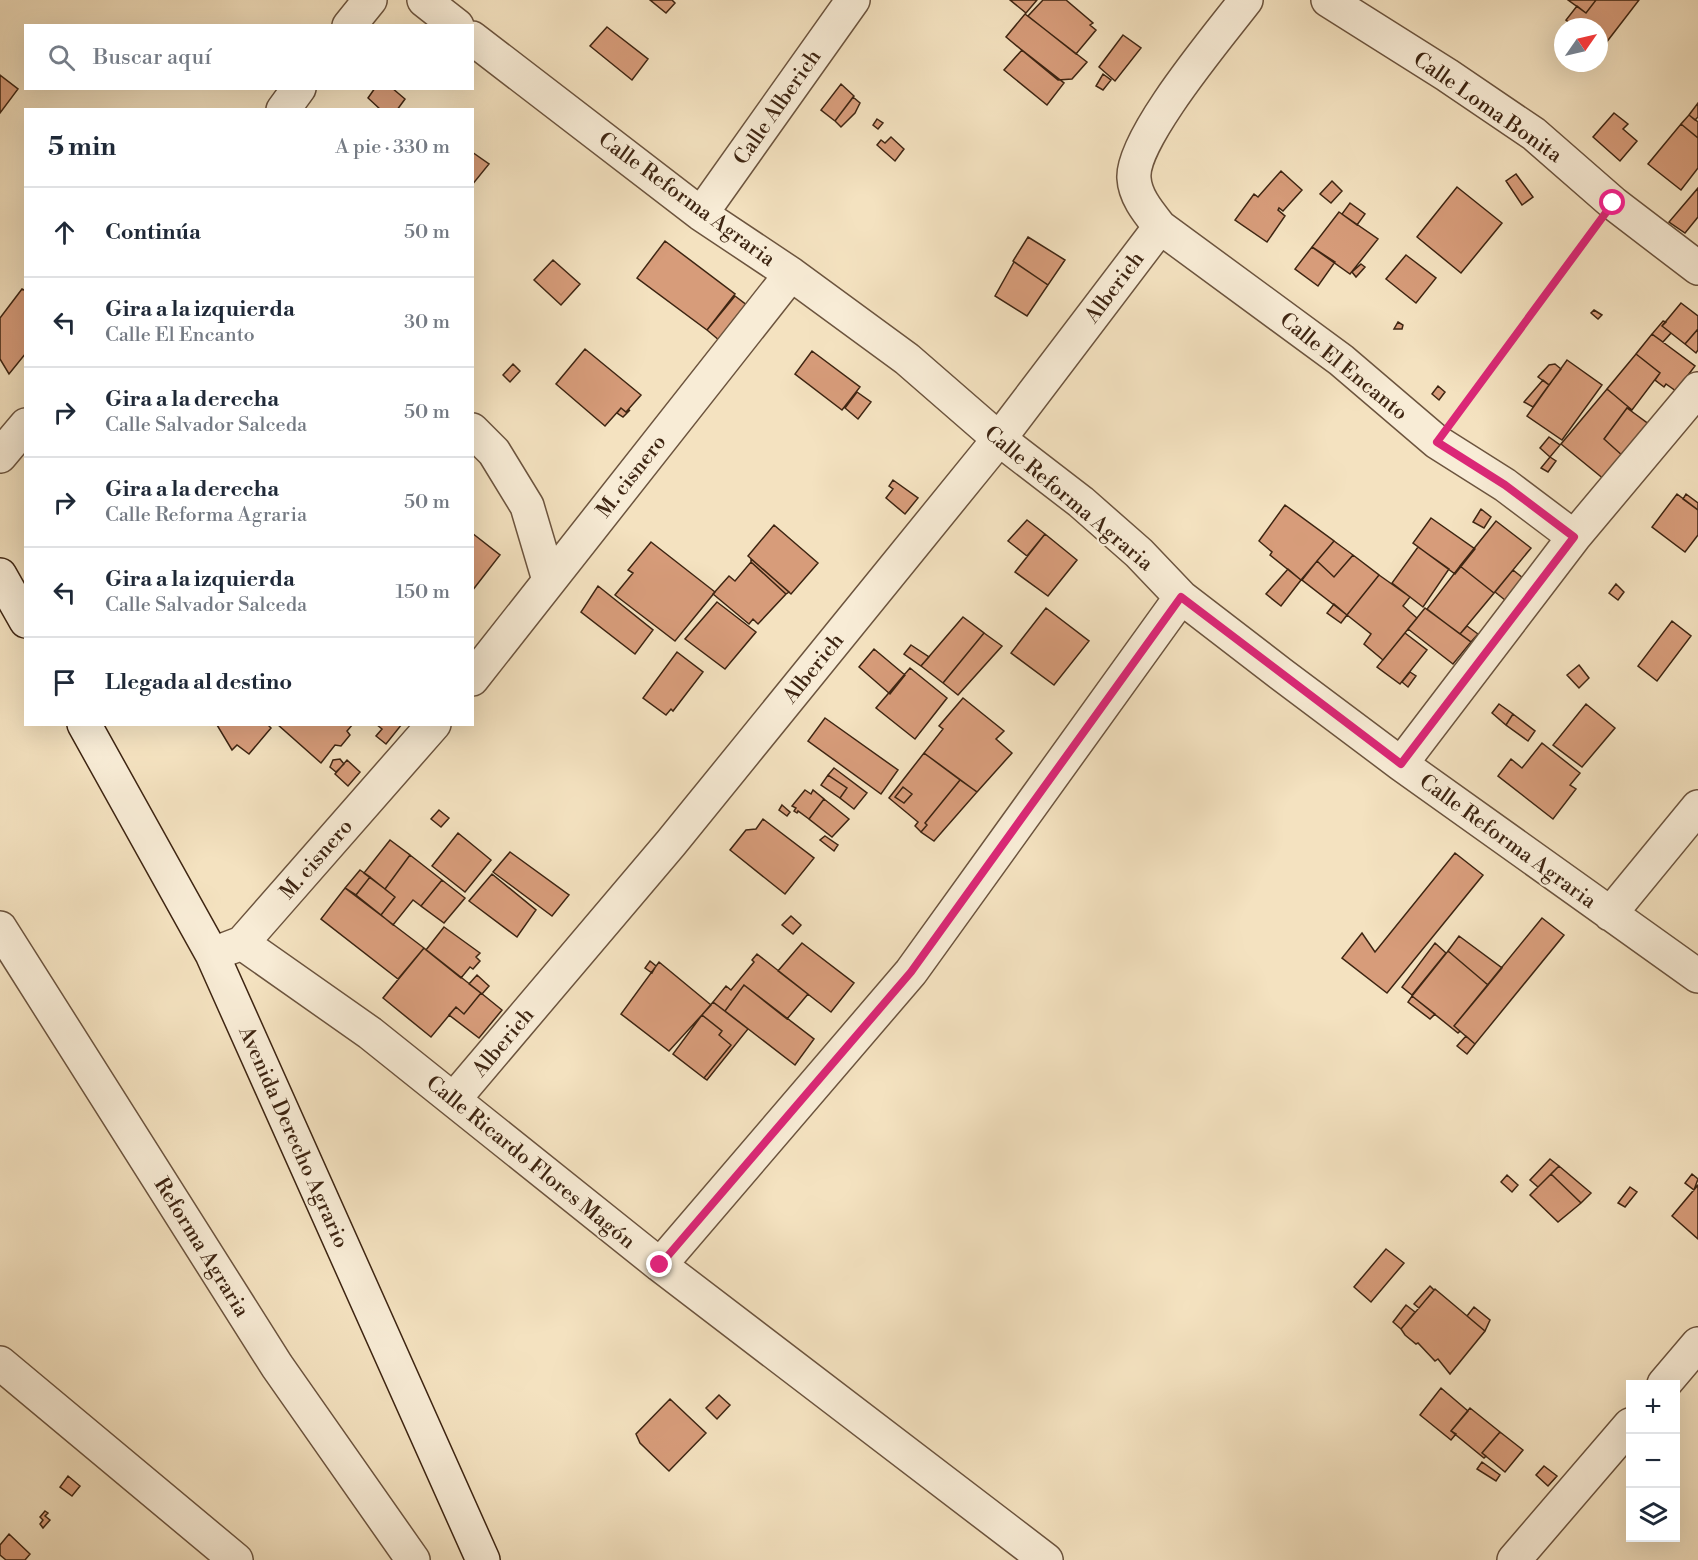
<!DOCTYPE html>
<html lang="es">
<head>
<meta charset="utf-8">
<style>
	body { margin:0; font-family:"Libre Bodoni",serif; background:#f6f6f7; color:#1f2937 }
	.controls { position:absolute; right:18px; bottom:18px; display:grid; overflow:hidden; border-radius:0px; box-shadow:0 6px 24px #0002 }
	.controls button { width:54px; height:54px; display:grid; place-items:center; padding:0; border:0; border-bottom:2px solid #e0e1e3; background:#fff; color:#1f2937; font:30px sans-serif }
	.compass { position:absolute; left:1554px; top:18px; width:54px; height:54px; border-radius:50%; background:#fff; box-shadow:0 6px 24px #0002; rotate:56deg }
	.stop { position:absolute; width:18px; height:18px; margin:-14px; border:4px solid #db2777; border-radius:50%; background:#fff }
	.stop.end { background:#db2777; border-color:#fff; box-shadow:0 2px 6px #0008 }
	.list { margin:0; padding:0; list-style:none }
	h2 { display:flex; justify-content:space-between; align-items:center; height:78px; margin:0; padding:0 24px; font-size:26px }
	h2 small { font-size:20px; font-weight:400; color:#747a83 }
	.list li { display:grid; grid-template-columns:39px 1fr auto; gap:18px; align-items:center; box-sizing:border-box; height:90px; padding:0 24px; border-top:2px solid #e0e1e3 }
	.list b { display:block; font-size:22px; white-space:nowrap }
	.list p { margin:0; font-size:20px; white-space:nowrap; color:#747a83 }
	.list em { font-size:20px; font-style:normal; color:#747a83 }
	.icon { flex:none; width:33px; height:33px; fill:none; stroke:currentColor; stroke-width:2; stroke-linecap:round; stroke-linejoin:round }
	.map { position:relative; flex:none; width:1698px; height:1560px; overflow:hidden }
	.search { position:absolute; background:#fff; box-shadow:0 6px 24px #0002; left:24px; top:24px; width:450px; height:66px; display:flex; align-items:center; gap:15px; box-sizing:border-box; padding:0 21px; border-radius:0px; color:#747a83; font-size:22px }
	.panel { position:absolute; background:#fff; box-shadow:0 6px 24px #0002; left:24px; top:108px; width:450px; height:618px; border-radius:0px }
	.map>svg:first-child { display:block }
</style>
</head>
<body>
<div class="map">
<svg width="1698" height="1560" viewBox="0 0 1698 1560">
	<rect width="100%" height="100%" fill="#f4e2c0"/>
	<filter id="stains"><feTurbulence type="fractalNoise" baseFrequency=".00333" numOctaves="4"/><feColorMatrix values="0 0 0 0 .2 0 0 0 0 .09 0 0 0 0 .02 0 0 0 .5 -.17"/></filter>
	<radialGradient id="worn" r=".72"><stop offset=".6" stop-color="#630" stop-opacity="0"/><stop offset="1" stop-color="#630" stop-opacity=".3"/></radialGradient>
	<path fill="#d79c7a" stroke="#3e2512" stroke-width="1.5" fill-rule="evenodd" d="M650,0H672L675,3L666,13Z
		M1010,0H1037L1026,13Z
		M1043,0H1066L1093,23L1090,25L1096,30L1076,54L1028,16Z
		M1568,0H1596L1586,13Z
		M1596,0H1639L1602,48L1599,45V27H1575L1566,20L1577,6L1586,13Z
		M1025,14L1087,62L1072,79L1058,80L1006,37Z
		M607,27L648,59L632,80L590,46Z
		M1123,35L1141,48L1115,81L1099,67Z
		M1022,50L1064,83L1047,105L1004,70Z
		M1103,74L1111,80L1103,90L1096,86Z
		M0,75L18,89L0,113Z
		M841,84L854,96L835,121L821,110Z
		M375,88H392L405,99L397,110H381L368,98Z
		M853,97L860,103L855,113L841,127L835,121Z
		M1698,103V117L1695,120L1689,115Z
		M1614,113L1628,124L1623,129L1637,141L1620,161L1593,137Z
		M1689,115L1698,122V138L1681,124Z
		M877,119L883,123L878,129L873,125Z
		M1681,124L1698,138V168L1681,190L1648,164Z
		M891,137L904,149L895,161L877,145L881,140L885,143Z
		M472,152L489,164L472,185Z
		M1281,171L1302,190L1283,211L1279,208L1278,210L1285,216L1267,242L1235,220L1254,194L1258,197Z
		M1516,174L1533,197L1522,205L1506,181Z
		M1332,181L1342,191L1331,203L1320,194Z
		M1457,187L1502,223L1461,273L1417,237Z
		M1698,188V217L1685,233L1669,222Z
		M1350,203L1365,214L1357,225L1342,214Z
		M1339,212L1378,239L1350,274L1312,247Z
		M1028,237L1065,260L1048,285L1013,261Z
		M665,241L735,294L707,330L637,278Z
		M1312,247L1335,262L1318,286L1295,269Z
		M1406,255L1436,278L1416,303L1386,279Z
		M553,260L580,284L561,305L534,280Z
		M1014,262L1048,285L1027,316L995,296Z
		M1361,264L1365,267L1356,277L1352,272Z
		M22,289L26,291V353L9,374L0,359V318Z
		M735,296L748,306L720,341L707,330Z
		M1681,303L1698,316V329L1685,344L1662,326Z
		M1594,310L1602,315L1598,319L1591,313Z
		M1663,321L1666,322L1662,326L1671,333L1663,342L1652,334Z
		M1398,322L1403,325L1402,329H1394Z
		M1698,329V350L1696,353L1685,344Z
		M1652,334L1695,366L1676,391L1666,384L1664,387L1655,380L1660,373L1636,354Z
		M585,349L641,395L626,412L621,408L605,426L556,384Z
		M812,351L860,387L842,410L795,374Z
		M1636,354L1660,373L1632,410L1607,389Z
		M1567,360L1602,385L1562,440L1527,416Z
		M513,364L520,371L510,382L503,375Z
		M1555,364L1561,369L1549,385L1538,377L1549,365Z
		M1543,380L1549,385L1533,407L1524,402Z
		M1438,386L1445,392L1439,400L1432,394Z
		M1607,389L1632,410L1627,408L1604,439L1624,457L1605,480L1561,444Z
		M857,392L871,402L858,419L845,408Z
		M621,408L626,412L630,410L623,417L617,413Z
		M1627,408L1650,425L1624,457L1604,439Z
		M1549,437L1560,445L1550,457L1540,448Z
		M1550,457L1556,461L1548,472L1541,468Z
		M893,480L918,498L905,514L886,498L893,489L889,486Z
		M1677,494L1698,510V535L1685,552L1652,527Z
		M1686,494L1698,503V510L1683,499Z
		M1285,505L1334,541L1301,580L1270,555L1272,552L1259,541Z
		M1481,509L1491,517L1484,528L1473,522Z
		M1431,518L1475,549L1455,574L1413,543Z
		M1027,520L1045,534L1027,556L1008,541Z
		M1496,521L1531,548L1494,593L1460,566Z
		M774,525L818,563L791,594L748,556Z
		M472,533L500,555L472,591Z
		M1045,534L1077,560L1048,596L1015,572Z
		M1334,541L1353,555L1334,577L1317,561Z
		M651,542L715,592L675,641L615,595L633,573L628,570Z
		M1418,547L1449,569L1423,607L1392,583Z
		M1353,555L1379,575L1347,615L1302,580L1317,561L1334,577Z
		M751,559L789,592L786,594L751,562Z
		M751,562L786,594L758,624L753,619L749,624L713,594L729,576L735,581Z
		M1460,566L1494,593L1460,634L1427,609Z
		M1288,569L1301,580L1281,606L1266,594Z
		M1513,570L1523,578L1505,600L1495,592Z
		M1379,575L1410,597L1403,606L1417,618L1383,660L1364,644L1371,634L1347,615Z
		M1616,584L1624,592L1618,600L1609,593Z
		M598,586L653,630L635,654L581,612Z
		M717,602L756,632L725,669L685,639Z
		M1334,604L1347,615L1341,623L1327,613Z
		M1046,608L1089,641L1054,685L1011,653Z
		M1425,608L1471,642L1453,664L1408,629Z
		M963,617L984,633L943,683L921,666Z
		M1672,621L1691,636L1657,681L1638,666Z
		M1467,626L1478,634L1471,642L1460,634Z
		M984,633L1002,646L958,695L943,683Z
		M1405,633L1427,650L1400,684L1377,667Z
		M911,645L929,657L921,666L904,654Z
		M874,649L905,675L890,694L859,667Z
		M677,652L703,672L673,711L671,709L666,715L643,698Z
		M1579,665L1589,678L1579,688L1567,675Z
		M910,668L947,698L915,739L876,708Z
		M1410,672L1416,676L1408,687L1402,682Z
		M963,698L1004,731L996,739L1012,753L977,792L924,753L943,729L939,726Z
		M1499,704L1513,714L1506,725L1492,713Z
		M1586,704L1615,728L1582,767L1553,745Z
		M1513,714L1535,731L1528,741L1506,725Z
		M825,718L898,770L881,794L808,741Z
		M267,724L271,728L249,754L237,745L232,750L217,725Z
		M277,724H353L347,731L350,735L341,746L335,745L321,763Z
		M376,724H402L386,744L376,736L382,729Z
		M1542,743L1580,773L1570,785L1576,789L1553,819L1498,776L1511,759L1522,768Z
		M924,753L960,780L925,823L927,825L921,832L915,826L918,822L889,798ZM903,787L912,794L904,803L895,797Z
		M340,759L344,764L336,772L330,767L333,760Z
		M347,760L360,772L348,786L335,774Z
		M834,768L867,793L854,809L840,798L847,788L828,775Z
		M828,775L847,788L840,798L821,785Z
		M960,780L977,792L934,841L921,832L927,825L925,823Z
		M903,787L912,794L904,803L895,797Z
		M805,790L811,794L813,790L824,799L809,819L798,811L797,813L794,811L796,808L792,806Z
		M824,799L849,819L832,837L809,819Z
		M782,805L790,812L787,816L779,810Z
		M439,810L449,818L441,827L431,819Z
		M763,819L814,858L785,894L730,850L746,830L756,829Z
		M458,833L491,860L465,892L432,866Z
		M825,836L838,845L834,851L820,840Z
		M390,840L410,855L385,889L364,873Z
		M510,852L569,895L552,916L493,872Z
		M1455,853L1483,875L1387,993L1342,958L1362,933L1375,952Z
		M410,855L442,880L421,906L413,900L393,925L381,915L395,897L385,889Z
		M360,870L370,877L356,895L345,888Z
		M492,874L536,910L517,937L469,901Z
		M370,877L395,897L381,915L356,895Z
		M442,880L465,898L444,923L421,906Z
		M345,888L424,948L398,979L321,919Z
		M791,916L801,925L793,934L782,925Z
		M1542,918L1564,935L1475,1044L1454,1026Z
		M444,927L480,953L476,957L480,961L473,969L470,967L461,978L426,950Z
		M1459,936L1502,968L1488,985L1448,951Z
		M802,943L854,983L831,1012L778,971Z
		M1435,943L1446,953L1412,995L1402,987Z
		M424,948L481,993L464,1014L456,1007L431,1037L383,998Z
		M1448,951L1488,985L1454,1026L1460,1031L1458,1033L1412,996Z
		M757,954L808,994L787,1019L744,985L725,1011L713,1002L726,986L731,990L754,962L752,960Z
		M650,961L656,966L652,973L645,968Z
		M659,962L711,1005L669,1051L621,1014Z
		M477,975L489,986L482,994L469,984Z
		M744,985L814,1039L795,1065L725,1011Z
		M481,993L502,1010L479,1038L449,1015L456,1007L464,1014Z
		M1412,996L1435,1014L1430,1019L1408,1002Z
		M713,1002L748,1029L707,1080L704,1078L731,1045L719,1035L722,1031L702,1015Z
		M702,1015L722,1031L719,1035L731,1045L704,1078L673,1054Z
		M1466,1036L1475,1044L1467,1054L1457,1046Z
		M1550,1159L1559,1166L1538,1187L1530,1180Z
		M1559,1166L1591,1193L1581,1203L1551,1174Z
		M1551,1174L1581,1203L1558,1222L1530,1195Z
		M1692,1174L1698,1179L1694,1190L1685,1183Z
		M1507,1175L1518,1185L1512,1192L1501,1182Z
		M1698,1185V1239L1672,1216Z
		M1630,1187L1637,1192L1625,1207L1618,1203Z
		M1386,1249L1404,1263L1371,1302L1354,1287Z
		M1430,1286L1434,1290L1419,1308L1414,1304Z
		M1435,1289L1485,1331L1450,1374L1438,1359L1435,1361L1418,1343L1416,1344L1405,1335L1401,1329Z
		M1406,1305L1415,1312L1401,1329L1393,1322Z
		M1474,1307L1490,1320L1485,1331L1467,1316Z
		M1441,1388L1468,1411L1451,1431L1456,1434L1451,1440L1420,1415Z
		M719,1395L730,1405L717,1419L706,1408Z
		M670,1399L706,1433L669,1471L640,1443L636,1434Z
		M1470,1408L1500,1432L1482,1453L1486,1456L1484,1458L1451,1431Z
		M1500,1432L1523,1450L1505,1472L1482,1453Z
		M1482,1462L1500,1475L1496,1481L1477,1469Z
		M1544,1466L1557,1476L1548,1486L1536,1475Z
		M68,1476L80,1486L72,1496L60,1487Z
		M45,1511L48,1513L45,1516L50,1520L43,1528L40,1524L43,1520L40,1517Z
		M9,1534L30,1554L25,1560H6L0,1555V1545Z"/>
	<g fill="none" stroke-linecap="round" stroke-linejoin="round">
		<g stroke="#6c543e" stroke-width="36">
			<path id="street" d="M424,0L457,26
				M1246,0C1220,34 1131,139 1134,178C1135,197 1149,213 1160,227L1341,360L1437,442L1505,485L1574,537
				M1328,0L1447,75L1534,134L1613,203L1698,268
				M349,26L370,0
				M472,38L701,214L791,274L907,359L999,439L1081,502L1139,553L1181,597L1281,674L1401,764L1698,976
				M283,110L299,88
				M701,214L853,0
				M472,430L494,452L527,506L549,580
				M0,456L26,425
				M472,679L791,274
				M1401,764L1574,537L1698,389
				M1610,914L1698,807
				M0,928L277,1366L413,1560
				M242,943L370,1033L660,1265L1046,1560
				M221,951L242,943L434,724
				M454,1099L671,843L999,439L1160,227
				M660,1265L911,972L1181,597
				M0,1363L236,1560
				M1664,1384L1698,1344
				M1514,1560L1630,1425"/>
		</g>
		<g stroke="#3e2512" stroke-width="36">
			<path id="secondary" d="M0,575L26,621
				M84,724L212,954L483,1560"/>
		</g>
		<path stroke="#3e2512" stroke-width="4" stroke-dasharray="4.5 3" stroke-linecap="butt" d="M1459,412L1591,232"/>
		<use href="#street" stroke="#f8ecd6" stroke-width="33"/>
		<use href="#secondary" stroke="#f8ecd6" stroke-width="33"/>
	</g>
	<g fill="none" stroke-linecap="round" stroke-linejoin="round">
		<path stroke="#db2777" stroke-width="8" d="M660,1265L911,972L1181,597L1401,764L1574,537L1505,485L1437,442L1613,203"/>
	</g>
	<g text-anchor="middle" stroke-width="4.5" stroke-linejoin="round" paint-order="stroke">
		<g font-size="21" fill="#3e2512" stroke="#f8ecd6">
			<text transform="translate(777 107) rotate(-55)" y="7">Calle Alberich</text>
			<text transform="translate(1488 107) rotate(35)" y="7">Calle Loma Bonita</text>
			<text transform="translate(687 199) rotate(36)" y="7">Calle Reforma Agraria</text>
			<text transform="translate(1114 287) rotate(-53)" y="7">Alberich</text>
			<text transform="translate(1344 366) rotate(39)" y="7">Calle El Encanto</text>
			<text transform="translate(631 476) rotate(-52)" y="7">M. cisnero</text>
			<text transform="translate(1069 498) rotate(40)" y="7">Calle Reforma Agraria</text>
			<text transform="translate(813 668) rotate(-51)" y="7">Alberich</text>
			<text transform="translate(1508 841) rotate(36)" y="7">Calle Reforma Agraria</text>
			<text transform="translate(316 859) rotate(-49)" y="7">M. cisnero</text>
			<text transform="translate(503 1042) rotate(-50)" y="7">Alberich</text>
			<text transform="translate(294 1137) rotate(66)" y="7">Avenida Derecho Agrario</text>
			<text transform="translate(531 1162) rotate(39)" y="7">Calle Ricardo Flores Magón</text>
			<text transform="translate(202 1247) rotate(58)" y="7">Reforma Agraria</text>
		</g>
	</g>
	<rect width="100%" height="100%" filter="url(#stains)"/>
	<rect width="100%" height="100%" fill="url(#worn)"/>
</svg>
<div class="controls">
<button>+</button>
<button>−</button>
<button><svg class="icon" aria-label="layers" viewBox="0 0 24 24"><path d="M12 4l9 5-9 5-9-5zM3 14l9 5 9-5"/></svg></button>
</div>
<svg class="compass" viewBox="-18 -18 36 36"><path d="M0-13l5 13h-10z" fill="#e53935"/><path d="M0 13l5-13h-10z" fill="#747a83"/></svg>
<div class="stop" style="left:1613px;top:203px"></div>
<div class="stop end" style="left:660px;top:1265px"></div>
<div class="search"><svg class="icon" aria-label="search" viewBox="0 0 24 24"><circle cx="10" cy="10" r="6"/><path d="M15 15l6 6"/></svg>Buscar aquí</div>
<section class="panel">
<h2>5 min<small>A pie · 330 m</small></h2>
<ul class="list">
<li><svg class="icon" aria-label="ahead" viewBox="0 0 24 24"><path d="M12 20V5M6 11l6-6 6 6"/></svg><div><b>Continúa</b></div><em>50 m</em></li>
<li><svg class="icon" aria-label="left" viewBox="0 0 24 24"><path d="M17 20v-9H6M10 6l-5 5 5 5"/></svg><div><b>Gira a la izquierda</b><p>Calle El Encanto</p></div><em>30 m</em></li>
<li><svg class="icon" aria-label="right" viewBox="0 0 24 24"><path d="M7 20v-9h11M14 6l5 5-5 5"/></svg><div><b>Gira a la derecha</b><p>Calle Salvador Salceda</p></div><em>50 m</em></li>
<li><svg class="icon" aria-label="right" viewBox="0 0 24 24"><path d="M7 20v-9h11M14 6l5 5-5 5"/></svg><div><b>Gira a la derecha</b><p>Calle Reforma Agraria</p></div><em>50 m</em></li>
<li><svg class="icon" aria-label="left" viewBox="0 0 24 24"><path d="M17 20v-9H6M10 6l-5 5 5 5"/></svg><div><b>Gira a la izquierda</b><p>Calle Salvador Salceda</p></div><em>150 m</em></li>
<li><svg class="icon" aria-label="arrive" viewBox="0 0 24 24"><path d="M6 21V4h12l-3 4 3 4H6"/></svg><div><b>Llegada al destino</b></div></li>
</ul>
</section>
</div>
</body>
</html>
